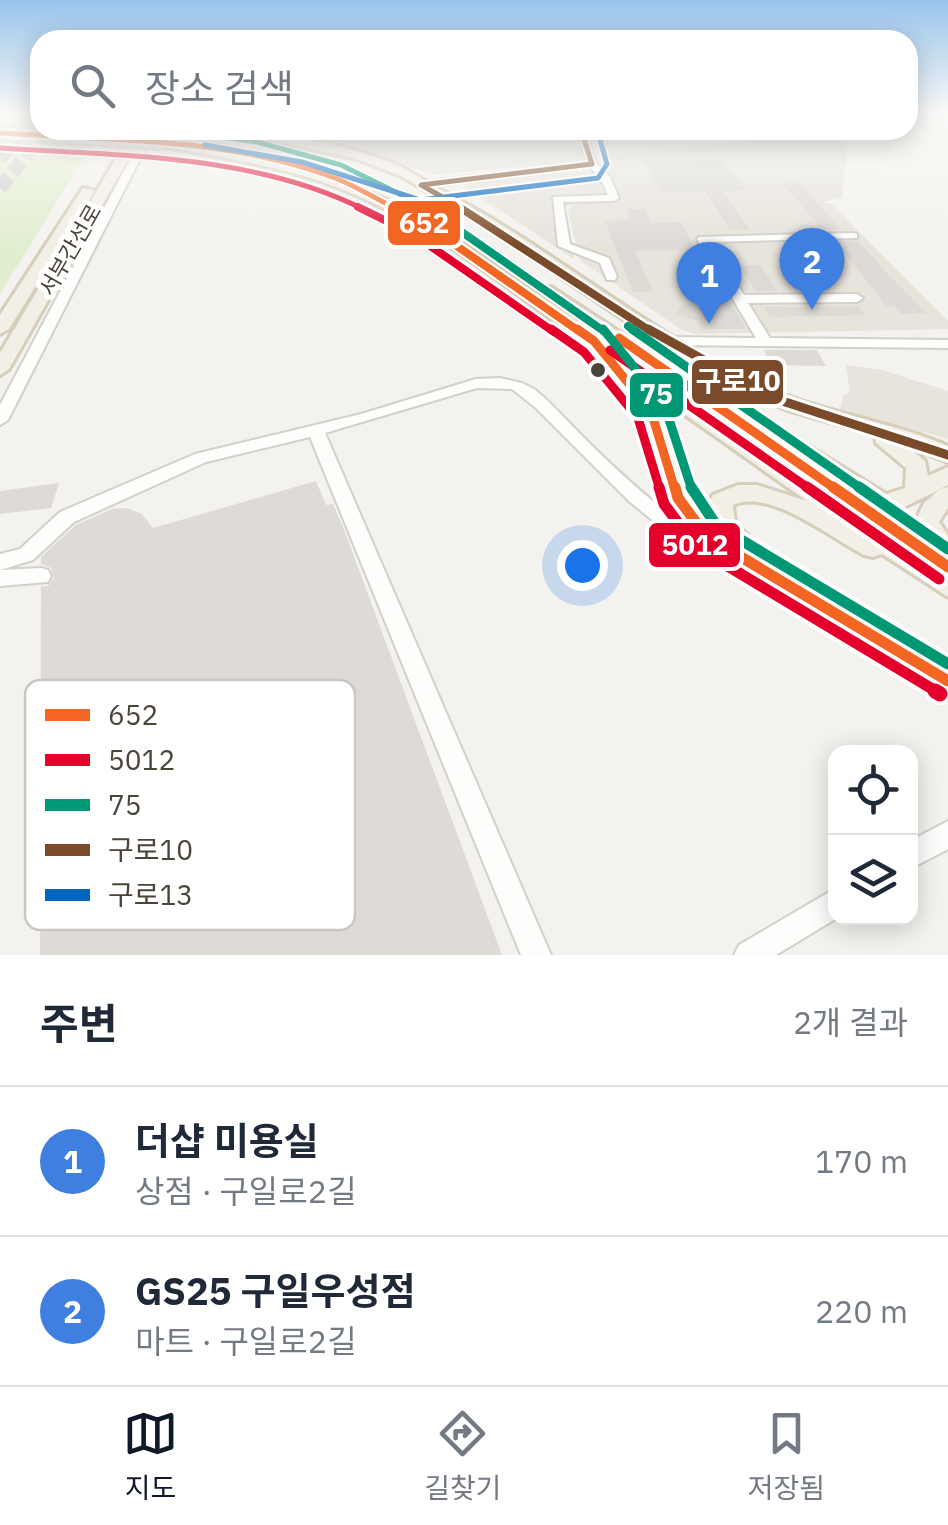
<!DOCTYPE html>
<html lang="ko">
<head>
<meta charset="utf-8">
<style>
	body { margin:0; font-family:"IBM Plex Sans","Noto Sans KR",sans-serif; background:#f2f2f3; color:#1f2937 }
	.controls { position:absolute; right:30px; bottom:30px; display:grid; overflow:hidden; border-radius:20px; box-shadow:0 5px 25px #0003 }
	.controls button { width:90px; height:90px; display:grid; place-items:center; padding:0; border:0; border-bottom:2px solid #e0e1e3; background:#fff; color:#1f2937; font:50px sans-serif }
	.you { position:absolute; left:582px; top:565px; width:35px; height:35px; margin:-25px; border:8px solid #fff; border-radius:50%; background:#1a73e8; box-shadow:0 0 0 15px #1a73e833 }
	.badge { display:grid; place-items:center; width:65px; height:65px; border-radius:50%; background:#111827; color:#fff; font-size:32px; font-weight:700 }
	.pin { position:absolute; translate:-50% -82px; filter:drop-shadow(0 2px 5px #0008) }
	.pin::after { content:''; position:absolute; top:52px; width:35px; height:30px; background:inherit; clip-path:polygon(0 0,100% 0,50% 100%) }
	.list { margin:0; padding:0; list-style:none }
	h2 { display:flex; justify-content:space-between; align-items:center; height:130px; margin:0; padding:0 40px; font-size:42px }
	h2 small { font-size:32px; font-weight:400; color:#747a83 }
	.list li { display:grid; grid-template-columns:65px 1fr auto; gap:30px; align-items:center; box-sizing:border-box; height:150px; padding:0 40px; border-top:2px solid #e0e1e3 }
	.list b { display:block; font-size:38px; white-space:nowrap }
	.list p { margin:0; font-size:32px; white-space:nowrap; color:#747a83 }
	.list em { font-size:32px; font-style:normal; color:#747a83 }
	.icon { flex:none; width:55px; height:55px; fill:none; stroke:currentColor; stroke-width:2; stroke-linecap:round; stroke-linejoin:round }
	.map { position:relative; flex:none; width:948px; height:955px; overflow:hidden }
	.search { position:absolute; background:#fff; box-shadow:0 5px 25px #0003; left:30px; right:30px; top:30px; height:110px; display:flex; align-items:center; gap:25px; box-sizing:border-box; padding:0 35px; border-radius:30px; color:#747a83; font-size:38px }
	.sheet { height:430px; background:#fff }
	nav { display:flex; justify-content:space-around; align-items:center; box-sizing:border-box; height:140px; border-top:2px solid #e0e1e3; background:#fff; font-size:28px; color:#747a83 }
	nav a { display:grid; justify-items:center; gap:5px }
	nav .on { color:#111827 }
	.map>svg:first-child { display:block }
</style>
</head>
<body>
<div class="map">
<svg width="948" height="955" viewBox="0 0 948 955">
	<rect width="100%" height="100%" fill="#f4f2ee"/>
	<path fill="#e7e4dc" d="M319,130H574L585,161L434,175L316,139Z
		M595,130L834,133L847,145L842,198L822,202L831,204L948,321V329L694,334L680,329L580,260L568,211L574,204L566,206L564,211L574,259L464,187L485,180L607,169L610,166L608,159L612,156L774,138L614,140L598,137Z
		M846,365L882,370L948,391V439L840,410L843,396L850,392Z"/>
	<path fill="#e1eecf" d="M0,113H40V130H101L0,294Z"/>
	<path fill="#dedbd6" d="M723,160L746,191H723L750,230H730L705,191L660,192L644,161Z
		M782,183H799L842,230L822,229Z
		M626,209H645L652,223L681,222L696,250L635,251L653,291L633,292L605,221L631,220Z
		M858,241L890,276L926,313L901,314L894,306L887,307L836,242Z
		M760,265L778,291H756L739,266Z
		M700,293H725L746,329H702L697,321L676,314L682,304L705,303Z
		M858,306L865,315L770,317L764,307Z
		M764,350H817L826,366L771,365Z
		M316,481L326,505L333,504L343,527L502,955H40L41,586H48L54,578L51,568L41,564V557L76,525L112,509L126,508L142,514L153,528Z
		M59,483L51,508L0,514V491Z"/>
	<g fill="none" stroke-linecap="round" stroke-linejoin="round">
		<path stroke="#d2cfca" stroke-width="14" stroke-dasharray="14 6" stroke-linecap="butt" d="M0,158L40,113
			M0,188L46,130"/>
		<g stroke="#d2d0cb" stroke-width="4">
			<path id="minor" d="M152,130H161L147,145L8,420L0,425V405L138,144Z
				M577,130H585L596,163L610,177L619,198L614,201L563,202L570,244L609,258L617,277L615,280H607L600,263L558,246L553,197L608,195L600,178L590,167L421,188L416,185L421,182L587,162Z
				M853,233L857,234V238L711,242L744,295L857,294L863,298L857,302L748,303L770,338L948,340V348L670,345L663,341L670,337L756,338L697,239L699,237Z
				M500,378L522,383L534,389C553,404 568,422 585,439C640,493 696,544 770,568L773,574L770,580L763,582L730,570L678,541L630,502L536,408L512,389L477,388L325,433L551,955H521L310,437L206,462L74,522L33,560L0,570V554L20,549L60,512L195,454L361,414L476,379Z
				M41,568L48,570L51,576L48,582L0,586V570Z
				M948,821V849L910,869V841Z
				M836,888L837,918L776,955H734L739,945Z"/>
		</g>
		<g stroke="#d6cebb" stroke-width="6">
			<path id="major" d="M133,130H145L9,369L0,375V353Z
				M185,130C251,130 323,136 390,162C409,169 425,182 443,191C551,248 644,329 754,382C815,412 885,419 948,446V462L907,446L925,461L928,476L948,467V485L940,489L948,487V508L939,522L948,535V559L924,542L915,522L924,503L939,490L896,511L873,508L757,433L707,406L717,400L724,402L771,423L886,494L905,488L906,468L876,443L875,435L788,410L739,390L657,342L499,235L403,177L357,159L252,136L247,141Z
				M160,140C254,152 341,175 426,218L948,573V597L882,554L873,557L864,555C831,538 770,488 733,505L735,524L791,574L948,666V694L773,588L751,568H734L709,551L681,522L670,501L643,414L601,362L605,358C514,294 426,217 320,181C266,163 211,156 156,145ZM640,383L807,501L757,485H738L713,495L709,501L711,525C675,486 679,427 640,383Z
				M83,188L95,191L9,329L0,334V315Z
				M551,287L688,377L691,381L688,385H674L545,295L543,292Z"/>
		</g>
		<use href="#minor" fill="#fdfdfc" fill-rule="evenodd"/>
		<use href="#major" fill="#f2efe6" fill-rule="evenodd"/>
		<g stroke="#d6cebb" stroke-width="15" stroke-linecap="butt">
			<path id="major-bridge" d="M0,133L160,143"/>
		</g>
		<use href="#major-bridge" stroke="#f2efe6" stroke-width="12"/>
		<g stroke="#fff" stroke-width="9">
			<path id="bus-1-far3" d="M0,133C110,140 230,138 335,178C356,186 376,199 397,209"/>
		</g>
		<g stroke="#fff" stroke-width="12">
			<path id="bus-1-far2" d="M392,207L421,221L580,332"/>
		</g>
		<g stroke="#fff" stroke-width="15">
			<path id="bus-1-far1" d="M577,329L594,341L651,411L675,490
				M619,338L837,490"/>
		</g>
		<g stroke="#fff" stroke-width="19">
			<path id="bus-1" d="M675,487L678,498L706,536L948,681
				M833,487L948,567"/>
		</g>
		<g stroke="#fff" stroke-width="9">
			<path id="bus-2-far4" d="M0,148C120,156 253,154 363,209"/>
		</g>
		<g stroke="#fff" stroke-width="12">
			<path id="bus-2-far3" d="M358,207L413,234L554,332"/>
		</g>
		<g stroke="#fff" stroke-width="15">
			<path id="bus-2-far2" d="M551,329L584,352L638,418L660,490
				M610,350L811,490"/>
		</g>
		<g stroke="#fff" stroke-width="19">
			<path id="bus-2-far1" d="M659,487L664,504L696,547L939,693
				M807,487L939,579"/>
		</g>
		<g stroke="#fff" stroke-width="22">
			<path id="bus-2" d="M935,691L940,694"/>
		</g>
		<g stroke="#fff" stroke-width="9">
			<path id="bus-3-far3" d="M174,130L257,142L341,165L430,209"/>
		</g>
		<g stroke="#fff" stroke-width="12">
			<path id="bus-3-far2" d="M426,207L605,332
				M628,326L636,332"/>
		</g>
		<g stroke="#fff" stroke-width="15">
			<path id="bus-3-far1" d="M603,329L664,404L692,490
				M632,329L863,490"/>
		</g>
		<g stroke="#fff" stroke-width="19">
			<path id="bus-3" d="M691,487L716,525L948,664
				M859,487L948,549"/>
		</g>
		<g stroke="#fff" stroke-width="9">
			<path id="bus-4-far2" d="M421,185L464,209
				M421,185L592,164L581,130"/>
		</g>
		<g stroke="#fff" stroke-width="12">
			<path id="bus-4-far1" d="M459,207L652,332"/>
		</g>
		<g stroke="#fff" stroke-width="15">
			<path id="bus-4" d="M648,329L770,397L948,455"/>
		</g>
		<g stroke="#fff" stroke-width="9">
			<path id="bus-5" d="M205,145L302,162L420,200L598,178L607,164L597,130"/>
		</g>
		<use href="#bus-1-far3" stroke="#f26522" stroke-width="5"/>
		<use href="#bus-1-far2" stroke="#f26522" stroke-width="8"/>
		<use href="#bus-1-far1" stroke="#f26522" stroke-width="9"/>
		<use href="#bus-1" stroke="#f26522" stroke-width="11"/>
		<use href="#bus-2-far4" stroke="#e4002b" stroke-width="5"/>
		<use href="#bus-2-far3" stroke="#e4002b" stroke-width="8"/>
		<use href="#bus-2-far2" stroke="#e4002b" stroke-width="9"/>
		<use href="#bus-2-far1" stroke="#e4002b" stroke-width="11"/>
		<use href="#bus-2" stroke="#e4002b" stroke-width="15"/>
		<use href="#bus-3-far3" stroke="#009775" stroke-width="5"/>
		<use href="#bus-3-far2" stroke="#009775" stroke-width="8"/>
		<use href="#bus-3-far1" stroke="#009775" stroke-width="9"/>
		<use href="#bus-3" stroke="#009775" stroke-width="11"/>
		<use href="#bus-4-far2" stroke="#7a4b2a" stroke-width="5"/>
		<use href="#bus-4-far1" stroke="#7a4b2a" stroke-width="8"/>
		<use href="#bus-4" stroke="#7a4b2a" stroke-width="9"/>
		<use href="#bus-5" stroke="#0065bd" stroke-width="5"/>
	</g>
	<linearGradient id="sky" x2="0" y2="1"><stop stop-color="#98c4ec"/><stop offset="0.46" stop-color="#faf9f7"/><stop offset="1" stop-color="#faf9f7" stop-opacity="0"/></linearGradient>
	<rect width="948" height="246" fill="url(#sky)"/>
	<circle fill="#4b4439" stroke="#fff" stroke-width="4" cx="598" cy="370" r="9"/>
	<g text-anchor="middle" stroke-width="10" stroke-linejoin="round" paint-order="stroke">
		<g font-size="22" fill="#4b4439" stroke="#fff">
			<text transform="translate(70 250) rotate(-60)" y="8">서부간선로</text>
		</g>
	</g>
	<rect x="25" y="680" width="330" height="250" rx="15" fill="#fff" stroke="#c9c7c4" stroke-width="2.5"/>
	<rect x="45" y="709" width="45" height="12" fill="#f26522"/>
	<rect x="45" y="754" width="45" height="12" fill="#e4002b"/>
	<rect x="45" y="799" width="45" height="12" fill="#009775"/>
	<rect x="45" y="844" width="45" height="12" fill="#7a4b2a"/>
	<rect x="45" y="889" width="45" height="12" fill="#0065bd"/>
	<g font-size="28" fill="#4b4439">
		<text x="108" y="725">652</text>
		<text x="108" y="770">5012</text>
		<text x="108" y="815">75</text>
		<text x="108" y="860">구로10</text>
		<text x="108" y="905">구로13</text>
	</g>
	<g stroke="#fff" stroke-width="4">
		<rect x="386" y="199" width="76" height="48" rx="10" fill="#f26522"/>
		<rect x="690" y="358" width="95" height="48" rx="10" fill="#7a4b2a"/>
		<rect x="628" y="371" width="57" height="48" rx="10" fill="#009775"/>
		<rect x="647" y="521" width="95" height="48" rx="10" fill="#e4002b"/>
	</g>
	<g font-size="28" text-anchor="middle" font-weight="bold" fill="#fff">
		<text x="424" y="233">652</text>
		<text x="738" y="391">구로10</text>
		<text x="656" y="404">75</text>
		<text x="695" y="555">5012</text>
	</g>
</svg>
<div class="controls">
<button><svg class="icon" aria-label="locate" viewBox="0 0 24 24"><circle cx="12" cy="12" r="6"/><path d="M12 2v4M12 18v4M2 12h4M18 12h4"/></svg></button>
<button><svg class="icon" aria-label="layers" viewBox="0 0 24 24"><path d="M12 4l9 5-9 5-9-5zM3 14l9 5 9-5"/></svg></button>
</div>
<div class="you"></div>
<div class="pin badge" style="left:709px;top:324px;background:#3f7fe0">1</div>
<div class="pin badge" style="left:812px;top:310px;background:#3f7fe0">2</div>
<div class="search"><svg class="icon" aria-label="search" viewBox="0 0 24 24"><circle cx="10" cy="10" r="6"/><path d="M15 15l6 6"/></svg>장소 검색</div>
</div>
<section class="sheet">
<h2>주변<small>2개 결과</small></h2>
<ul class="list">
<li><span class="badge" style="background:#3f7fe0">1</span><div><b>더샵 미용실</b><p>상점 · 구일로2길</p></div><em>170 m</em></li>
<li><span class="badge" style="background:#3f7fe0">2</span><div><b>GS25 구일우성점</b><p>마트 · 구일로2길</p></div><em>220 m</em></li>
</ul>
</section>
<nav>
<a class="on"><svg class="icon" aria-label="map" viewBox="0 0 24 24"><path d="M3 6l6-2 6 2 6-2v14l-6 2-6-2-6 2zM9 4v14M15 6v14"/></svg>지도</a>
<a><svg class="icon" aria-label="directions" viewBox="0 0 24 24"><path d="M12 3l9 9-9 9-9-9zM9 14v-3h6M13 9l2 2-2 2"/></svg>길찾기</a>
<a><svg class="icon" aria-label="saved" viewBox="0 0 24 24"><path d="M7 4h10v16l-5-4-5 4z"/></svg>저장됨</a>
</nav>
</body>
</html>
